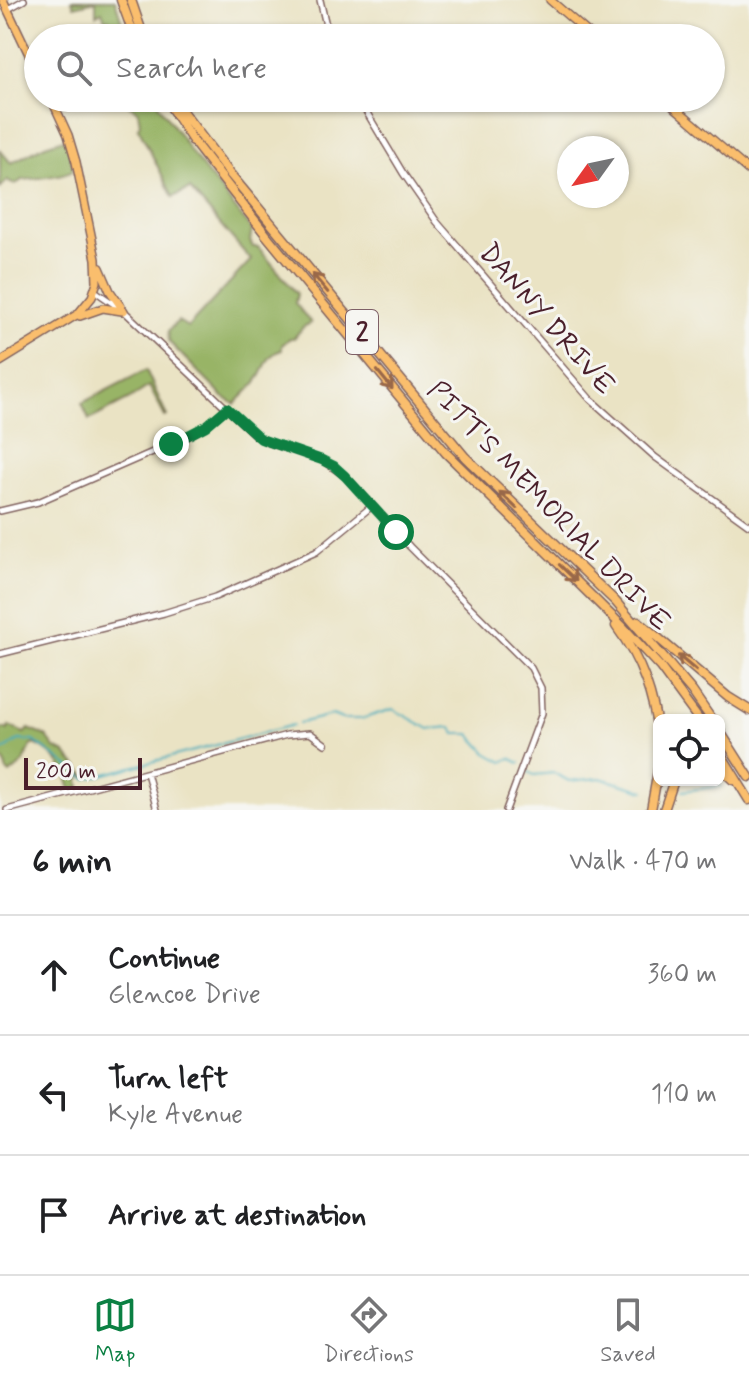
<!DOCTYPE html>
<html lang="en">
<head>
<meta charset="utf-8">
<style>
	body { margin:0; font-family:Mynerve,sans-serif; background:#f2f2f2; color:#202124 }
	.controls { position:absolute; right:24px; bottom:24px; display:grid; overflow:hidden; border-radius:12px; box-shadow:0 2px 6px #0004 }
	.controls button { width:72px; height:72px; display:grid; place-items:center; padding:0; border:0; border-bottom:2px solid #e0e0e0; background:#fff; color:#202124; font:40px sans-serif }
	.compass { position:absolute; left:557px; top:136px; width:72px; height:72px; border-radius:50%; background:#fff; box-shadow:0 2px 6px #0004; rotate:237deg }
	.scale { position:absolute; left:24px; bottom:20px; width:118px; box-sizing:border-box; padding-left:8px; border:4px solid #4a1f2b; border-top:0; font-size:22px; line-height:28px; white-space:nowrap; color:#4a1f2b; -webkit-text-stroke:6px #f6f6f2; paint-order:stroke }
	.stop { position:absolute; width:24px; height:24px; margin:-18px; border:6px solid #0b8043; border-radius:50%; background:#fff }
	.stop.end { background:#0b8043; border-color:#fff; box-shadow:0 2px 8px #0008 }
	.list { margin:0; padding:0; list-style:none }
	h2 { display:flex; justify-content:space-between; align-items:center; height:104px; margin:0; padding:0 32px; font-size:34px }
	h2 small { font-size:26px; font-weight:400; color:#757577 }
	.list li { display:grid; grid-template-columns:52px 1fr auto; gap:24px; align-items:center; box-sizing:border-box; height:120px; padding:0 32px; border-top:2px solid #e0e0e0 }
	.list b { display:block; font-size:30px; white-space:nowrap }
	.list p { margin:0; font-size:26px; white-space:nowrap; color:#757577 }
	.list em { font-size:26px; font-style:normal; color:#757577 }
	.icon { flex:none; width:44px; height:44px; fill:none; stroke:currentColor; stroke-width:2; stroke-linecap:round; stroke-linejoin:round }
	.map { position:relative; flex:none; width:749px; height:810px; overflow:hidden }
	.search { position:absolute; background:#fff; box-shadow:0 2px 6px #0004; left:24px; right:24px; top:24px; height:88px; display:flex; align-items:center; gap:20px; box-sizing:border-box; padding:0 28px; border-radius:44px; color:#757577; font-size:30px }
	.sheet { height:464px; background:#fff }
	nav { display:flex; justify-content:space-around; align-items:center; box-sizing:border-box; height:112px; border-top:2px solid #e0e0e0; background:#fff; font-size:22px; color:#757577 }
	nav a { display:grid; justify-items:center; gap:4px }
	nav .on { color:#0b8043 }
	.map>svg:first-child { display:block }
</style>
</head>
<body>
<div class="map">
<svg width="749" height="810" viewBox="0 0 749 810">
	<rect width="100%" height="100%" fill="#f6f6f2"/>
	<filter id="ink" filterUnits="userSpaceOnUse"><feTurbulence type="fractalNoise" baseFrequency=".0125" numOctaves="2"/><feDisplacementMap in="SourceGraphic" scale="16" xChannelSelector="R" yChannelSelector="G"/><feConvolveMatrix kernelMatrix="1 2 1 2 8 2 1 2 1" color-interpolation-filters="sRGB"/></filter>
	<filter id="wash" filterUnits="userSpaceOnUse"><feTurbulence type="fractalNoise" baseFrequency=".006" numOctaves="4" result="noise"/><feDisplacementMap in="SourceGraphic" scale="32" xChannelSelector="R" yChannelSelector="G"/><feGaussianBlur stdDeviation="1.8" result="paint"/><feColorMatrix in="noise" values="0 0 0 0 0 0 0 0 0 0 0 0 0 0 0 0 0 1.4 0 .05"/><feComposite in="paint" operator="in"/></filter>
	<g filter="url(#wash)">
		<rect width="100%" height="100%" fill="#eae3c4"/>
		<path fill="#98b466" stroke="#716a48" stroke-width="2" d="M72,0H115L127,38H107L108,26L111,23L109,19L105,20L102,11L96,15V1L74,6Z
			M127,98H154L193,155L252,230L250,241L253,247H258L297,294L295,303L311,323L303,327L294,338H290L282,345V350C268,354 267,363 262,373C257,384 243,395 235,404L223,397L169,342L168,331L178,321L188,327L251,260L190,189L173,197L138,127L140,124L138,111L129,105Z
			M64,139L69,148L73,170C62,177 36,178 22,180L16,184L10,183L8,180L0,188V150L11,163L45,145Z
			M146,370L167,416L165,417L149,386L130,399L89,420L82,403Z
			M9,726L24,733L29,729L46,736L56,749L64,752L88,778L82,773L79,780L80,787L71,789C65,768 55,753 35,744L31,746L24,762L10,774L6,770L5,762L0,759V731L3,728L8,730Z"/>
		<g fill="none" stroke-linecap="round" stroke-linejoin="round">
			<path stroke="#3facbd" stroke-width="2" d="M299,723L332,715L342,719H361L393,709L429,729L452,727L455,734H470L487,753L503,762L510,758L520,763
				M0,753L19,740L34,741L86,779L90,778L293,725
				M527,771L534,775L554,773L569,781L600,778L645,791
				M683,791L721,786"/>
		</g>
	</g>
	<g filter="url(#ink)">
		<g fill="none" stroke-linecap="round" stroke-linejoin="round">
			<g stroke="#826461" stroke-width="8">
				<path id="minor" d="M320,0L329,38
					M8,9L24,0
					M358,98L403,173L437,222L590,399L655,457L749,525
					M95,291L124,311L255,435L267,442L322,460L345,476L410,547L531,668L541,688L542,713L506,810
					M0,511L38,502L185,438L206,426L227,408
					M0,654L164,613L215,597L316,552L372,506
					M147,773L157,810
					M7,810L287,735L310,733L325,744"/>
			</g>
			<g stroke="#826461" stroke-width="10">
				<path id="major" d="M3,0L38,73
					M550,0L594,38
					M664,98L749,171
					M100,268L110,291L124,311
					M80,316L103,308L122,311
					M0,362L78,314L92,297L97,282L96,259L76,162L68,135L51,98"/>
			</g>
			<g stroke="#826461" stroke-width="11">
				<path id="highway" d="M121,0L135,38
					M131,0L144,38
					M165,98L193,141L267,236L446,453L621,625L660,667L699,720
					M172,98L231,175L465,457L615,601L692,691L712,720
					M638,621L728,697L749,710
					M616,626C642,661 654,697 659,740
					M719,730L749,777
					M719,751L749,800
					M719,767L733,780
					M651,810L659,765
					M664,810L674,780"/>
			</g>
			<use href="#minor" stroke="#fff" stroke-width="5"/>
			<use href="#major" stroke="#fabe6d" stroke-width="7"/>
			<use href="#highway" stroke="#fabe6d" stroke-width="8"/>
		</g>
		<defs><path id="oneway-shaft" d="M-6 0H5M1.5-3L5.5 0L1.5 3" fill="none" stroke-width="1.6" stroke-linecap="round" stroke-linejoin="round" transform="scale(2)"/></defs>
		<g stroke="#996749">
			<use href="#oneway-shaft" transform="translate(320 283) rotate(-130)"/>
			<use href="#oneway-shaft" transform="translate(385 380) rotate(51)"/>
			<use href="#oneway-shaft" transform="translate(508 500) rotate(-136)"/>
			<use href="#oneway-shaft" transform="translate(568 573) rotate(44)"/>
			<use href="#oneway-shaft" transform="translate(687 663) rotate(-140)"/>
		</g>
	</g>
	<g fill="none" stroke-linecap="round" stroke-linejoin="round" filter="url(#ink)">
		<path stroke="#0b8043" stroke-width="10" d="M171,444L206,426L227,408L261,439L322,460L334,466L345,476L396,532"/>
	</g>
	<g text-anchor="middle" stroke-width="6" stroke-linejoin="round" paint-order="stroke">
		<rect fill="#f6f6f2" stroke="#7e6067" stroke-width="2" x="346" y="310" width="32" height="44" rx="6"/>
		<g font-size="26" font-weight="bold" fill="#4a1f2b">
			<text x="362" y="341">2</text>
		</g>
		<g font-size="28" fill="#4a1f2b" stroke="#f6f6f2">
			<text transform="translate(548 318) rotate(49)" y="10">DANNY DRIVE</text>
			<text transform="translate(550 505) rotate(46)" y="10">PITT'S MEMORIAL DRIVE</text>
		</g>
	</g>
</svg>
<div class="controls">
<button><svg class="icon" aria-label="locate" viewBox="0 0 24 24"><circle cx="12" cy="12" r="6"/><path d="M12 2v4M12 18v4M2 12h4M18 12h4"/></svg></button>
</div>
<svg class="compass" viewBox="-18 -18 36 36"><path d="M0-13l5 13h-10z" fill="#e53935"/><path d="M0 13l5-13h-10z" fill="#757577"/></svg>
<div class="scale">200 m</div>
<div class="stop" style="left:396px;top:532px"></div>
<div class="stop end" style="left:171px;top:444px"></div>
<div class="search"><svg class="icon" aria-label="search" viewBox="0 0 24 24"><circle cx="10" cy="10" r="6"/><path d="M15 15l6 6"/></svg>Search here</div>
</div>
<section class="sheet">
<h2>6 min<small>Walk · 470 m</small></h2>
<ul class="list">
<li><svg class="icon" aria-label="ahead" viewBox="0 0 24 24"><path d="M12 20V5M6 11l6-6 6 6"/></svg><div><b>Continue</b><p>Glencoe Drive</p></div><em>360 m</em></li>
<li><svg class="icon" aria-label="left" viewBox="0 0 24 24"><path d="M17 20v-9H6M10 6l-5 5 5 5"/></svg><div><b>Turn left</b><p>Kyle Avenue</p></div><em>110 m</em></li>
<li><svg class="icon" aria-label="arrive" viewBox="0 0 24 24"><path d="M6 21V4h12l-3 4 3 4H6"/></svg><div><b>Arrive at destination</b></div></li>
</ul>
</section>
<nav>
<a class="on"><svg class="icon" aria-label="map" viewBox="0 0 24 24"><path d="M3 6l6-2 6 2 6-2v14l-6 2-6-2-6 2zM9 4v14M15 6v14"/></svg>Map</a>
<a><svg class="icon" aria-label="directions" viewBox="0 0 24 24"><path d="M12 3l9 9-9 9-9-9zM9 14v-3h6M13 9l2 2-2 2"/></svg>Directions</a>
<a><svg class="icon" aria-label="saved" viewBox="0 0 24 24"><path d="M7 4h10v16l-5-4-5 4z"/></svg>Saved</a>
</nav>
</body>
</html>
